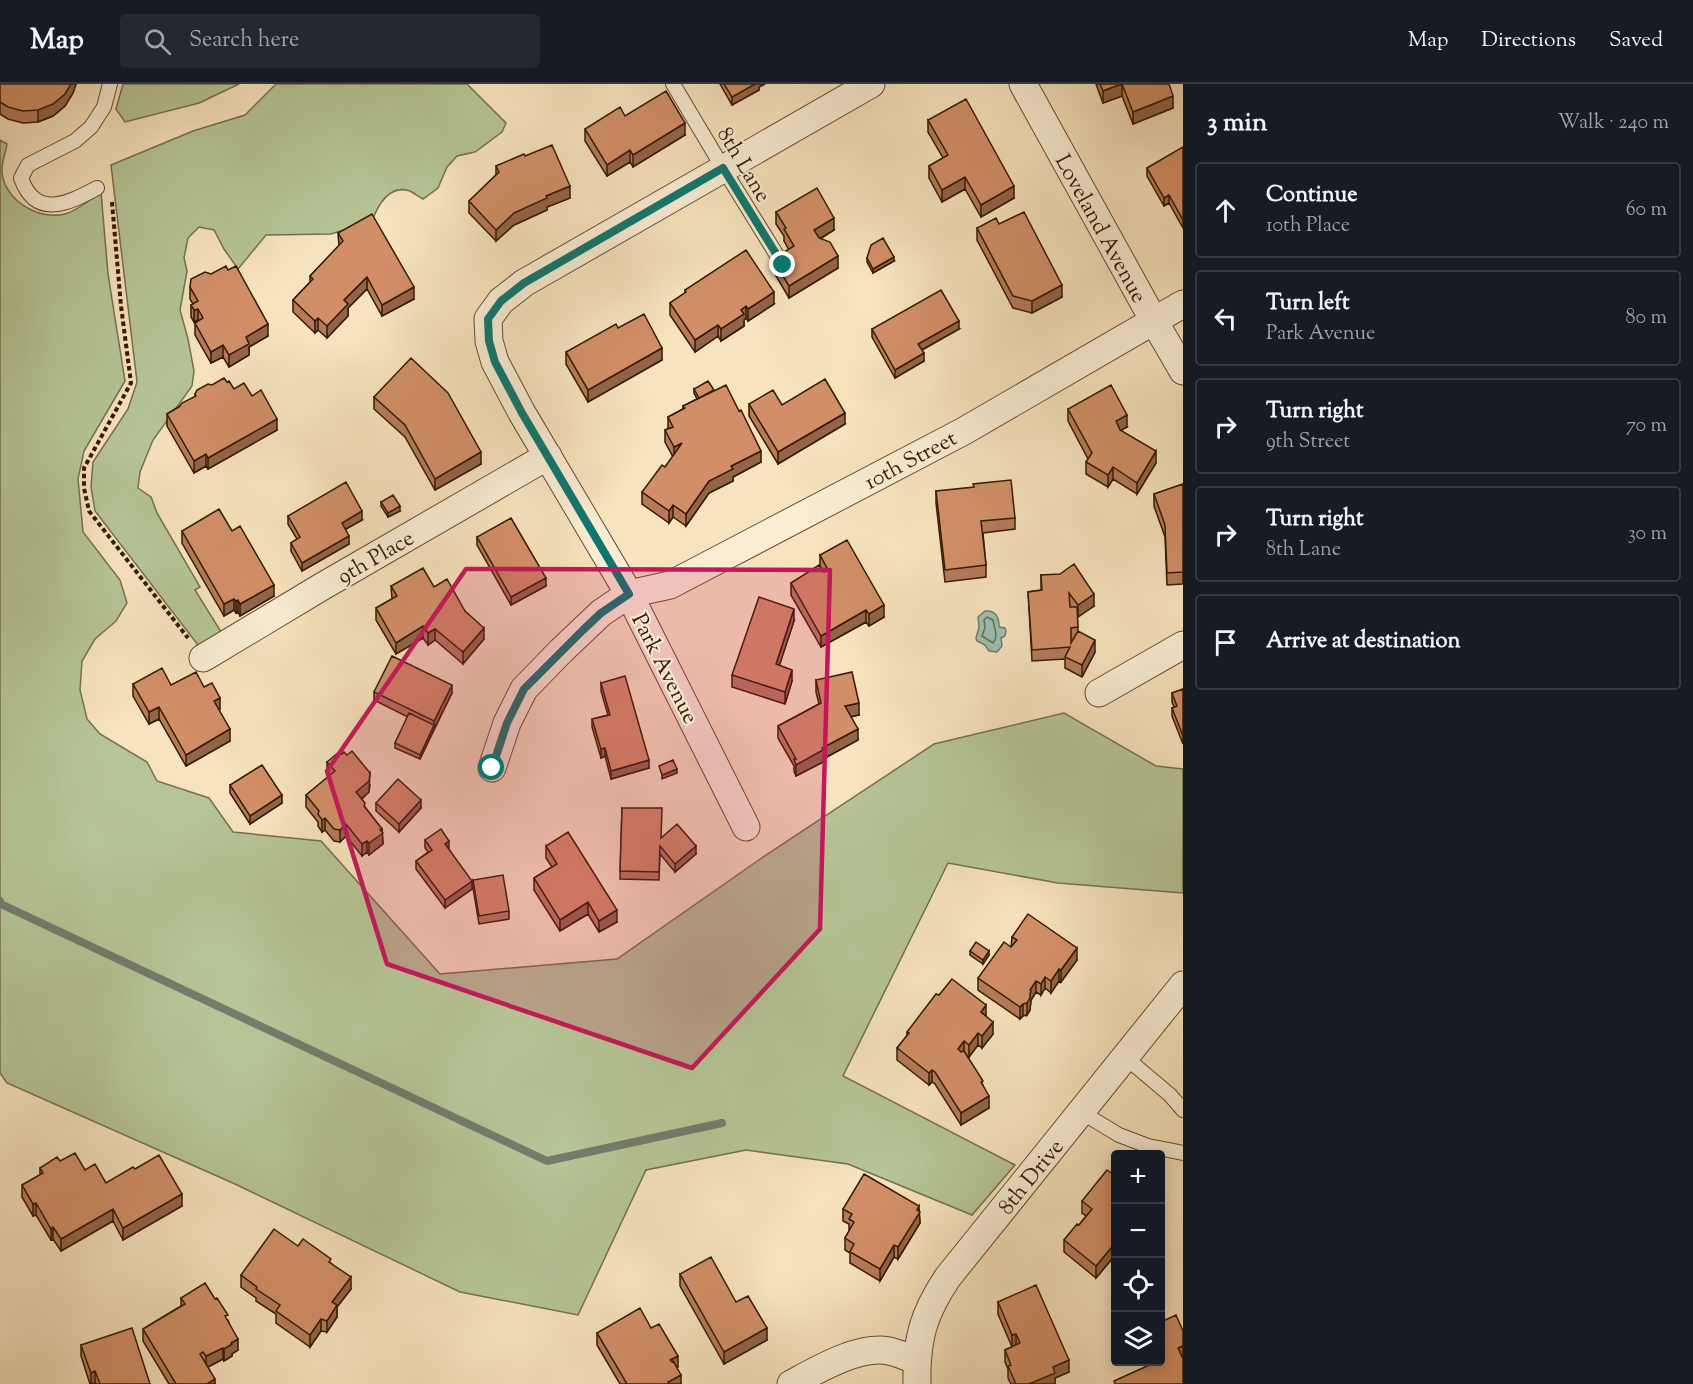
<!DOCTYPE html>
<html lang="en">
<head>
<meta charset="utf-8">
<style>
	body { margin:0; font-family:"Sorts Mill Goudy",serif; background:#242831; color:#f1f3f6 }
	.controls { position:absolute; right:18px; bottom:18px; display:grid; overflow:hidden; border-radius:6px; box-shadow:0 3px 15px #0003 }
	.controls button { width:54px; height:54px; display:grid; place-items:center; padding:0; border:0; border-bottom:2px solid #363941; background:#171b24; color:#f1f3f6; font:30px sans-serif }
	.stop { position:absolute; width:18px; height:18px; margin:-14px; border:4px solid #0f766e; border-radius:50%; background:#fff }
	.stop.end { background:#0f766e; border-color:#fff; box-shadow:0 2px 6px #0008 }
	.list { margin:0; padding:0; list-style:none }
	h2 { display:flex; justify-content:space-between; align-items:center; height:78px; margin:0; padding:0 24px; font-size:26px }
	h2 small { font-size:20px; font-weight:400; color:#9ea1a6 }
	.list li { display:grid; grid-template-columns:39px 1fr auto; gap:18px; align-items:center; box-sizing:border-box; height:96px; margin:0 12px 12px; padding:0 12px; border:2px solid #363941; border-radius:6px }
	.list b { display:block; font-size:22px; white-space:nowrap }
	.list p { margin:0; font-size:20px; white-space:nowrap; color:#9ea1a6 }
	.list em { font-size:20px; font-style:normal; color:#9ea1a6 }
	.icon { flex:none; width:33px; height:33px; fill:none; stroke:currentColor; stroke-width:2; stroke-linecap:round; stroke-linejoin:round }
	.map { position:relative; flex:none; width:1183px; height:1300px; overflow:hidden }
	header { display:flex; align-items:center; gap:36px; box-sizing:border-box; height:84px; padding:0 30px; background:#171b24; border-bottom:2px solid #363941 }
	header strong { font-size:28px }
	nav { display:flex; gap:33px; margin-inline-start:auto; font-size:21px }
	.search { width:420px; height:54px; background:#242831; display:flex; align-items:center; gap:15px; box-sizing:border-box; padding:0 21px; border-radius:6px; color:#9ea1a6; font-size:22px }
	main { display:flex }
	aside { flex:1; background:#171b24 }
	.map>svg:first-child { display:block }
</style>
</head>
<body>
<header>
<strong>Map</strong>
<div class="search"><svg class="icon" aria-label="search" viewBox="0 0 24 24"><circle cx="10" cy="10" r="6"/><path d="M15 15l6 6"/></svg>Search here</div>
<nav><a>Map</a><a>Directions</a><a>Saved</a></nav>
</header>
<main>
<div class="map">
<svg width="1183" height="1300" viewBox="0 0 1183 1300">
	<rect width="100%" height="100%" fill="#f7e3bd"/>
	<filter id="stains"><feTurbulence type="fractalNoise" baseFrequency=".00333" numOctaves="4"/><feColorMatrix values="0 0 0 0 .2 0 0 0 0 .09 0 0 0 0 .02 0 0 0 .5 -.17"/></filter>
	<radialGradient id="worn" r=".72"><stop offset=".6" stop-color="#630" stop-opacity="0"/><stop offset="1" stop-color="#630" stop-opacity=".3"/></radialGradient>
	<path fill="#b6c596" stroke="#75704e" stroke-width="1.5" d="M123,0H239L199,19L125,38L116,25Z
		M276,0H467L506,39L502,48L475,68L457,72L447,83L438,104L423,115C418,112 414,109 410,107C389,100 378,121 372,137L331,150L266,151L238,185L224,165L214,146L199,143L188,154L184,174L187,187L180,226L188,255L194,287L192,302L153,356L140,388L138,404L151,413L157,429L200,503L195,506L223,551L201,565L95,427L91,403L93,378L128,325L137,298L111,81L193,47L245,31Z
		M0,56L7,60C6,68 1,79 2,88C4,116 39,137 65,130C74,128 93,114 101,108L108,190L125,297L84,367L78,395L83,448L120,496L127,519L116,537L95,555L82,577L80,606L87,635L100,650L147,678L157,697L209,714L233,748L321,757L440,890L617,875L763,773L934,660L1064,629L1156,682L1183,685V809L1058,799L948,779L843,992L1015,1081L972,1131L848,1080L746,1066L646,1086L578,1231L460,1208L235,1100L7,999L0,989Z"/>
	<path fill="#9dbeb2" stroke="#737c6d" stroke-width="1.5" d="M985,527C996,526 999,533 999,543L1005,544L1006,547L1005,552L1001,554L1002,562L997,568L989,567L985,561L977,557L976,554L979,543L978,533Z"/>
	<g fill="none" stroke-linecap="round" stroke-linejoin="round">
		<path stroke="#686c5c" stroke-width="1.5" d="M987,533L993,536C994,544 999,552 993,559L982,552L985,544L984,536Z"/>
		<path stroke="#737c6d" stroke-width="8" d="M0,817L1,820L547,1077L722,1039"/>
		<g stroke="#654c34" stroke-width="16">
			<path id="lane" d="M673,0L723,84L783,181
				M97,104C69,119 36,136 21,94L28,81L75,57L91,43L104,23L110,0
				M1125,973L1170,1011L1183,1026
				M1081,1028L1119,1051L1148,1062L1183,1069"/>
		</g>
		<g stroke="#654c34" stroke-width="29">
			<path id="street" d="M1023,0L1154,237L1183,287
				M203,574L323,502L548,372
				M1099,609L1183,561
				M492,684L507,639L524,605L561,567L601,529L629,510L670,501L964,347L1183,220
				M746,743L629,510L522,329L495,278L489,257L488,235L501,217L524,199L871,0
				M791,1300C817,1286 859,1261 889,1267C898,1269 907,1273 916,1276
				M917,1300C916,1256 923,1230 948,1193L1183,901"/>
		</g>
		<path stroke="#341a06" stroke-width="4" stroke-dasharray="4.5 3" stroke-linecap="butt" d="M112,118L121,222L131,299L84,384V404L89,427L188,554"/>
		<use href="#lane" stroke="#faedd4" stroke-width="14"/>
		<use href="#street" stroke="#faedd4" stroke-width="27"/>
	</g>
	<path fill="#b57b59" stroke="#341a06" stroke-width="1.5" d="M0,0H76L73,9L65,22L53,32L38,38L23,39L8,35L0,30Z
		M720,0H765L759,3V6L732,21Z
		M1096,0H1169L1173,24L1133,40L1122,12L1103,19Z
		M625,32L685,51L633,83L630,78L607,92L585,57V45Z
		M928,36L1014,114L981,133L965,105L942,118L929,94V82L943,74L928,48Z
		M1183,63V144L1169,119L1164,122L1147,92V84Z
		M525,72L570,114L547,123V126L514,141L496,157L469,129V117L496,91V82Z
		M776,128L834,146L820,155L838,184L789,214L773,187V175L789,166L784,157V152L776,140Z
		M999,140L1062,213L1032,229L1013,224L977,156V144Z
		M338,149L414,215L382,232L367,205L348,224V232L327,254L318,246L315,249L293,228V216L310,198V192L339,162Z
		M867,174L894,177L873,189L867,178Z
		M190,203L268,252L249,263V271L229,283L223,273L211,279L195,251V239L198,237V236L194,238L191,233V221L193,220L190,215Z
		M685,206L774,220L748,237L746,234L744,236V242L721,257L718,252L695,268L670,231V219L685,209Z
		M618,244L662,276L588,318L566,280V268Z
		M872,245H959L922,266L924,277L895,294L872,253Z
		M227,298L234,305L252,312L277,346L208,385L206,382L194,389L167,342V330L195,313V310L212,301Z
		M694,305L761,378L733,393V397L709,409L686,442L673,433L669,439L642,420V408L665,383L673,373L665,358V346L668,345V333L683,325V322L697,315L694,309Z
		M374,313L481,380L435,406L405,353L374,325Z
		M749,320L782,321L845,340L778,380L749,332Z
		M1068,325L1127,343L1121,346L1156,379L1137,410L1113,395L1108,403L1086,390V378L1088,375L1068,337Z
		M1183,400V500L1167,501L1165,453L1154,422V410Z
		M936,407L1015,434V445L983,449L986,481V493L945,498L936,419Z
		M381,418L400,427L388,433L381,422Z
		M288,432L362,436L346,445L349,460L302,487L291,467V459L297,455L288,440Z
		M182,447H232L274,512L240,532L238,528L236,529L234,526L224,532L182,459Z
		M477,453L546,502L511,521L477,461Z
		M820,471L884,533L869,542L866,538L821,563L791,511V499L820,482Z
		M1041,491L1094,522L1077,532L1078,547L1095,568L1082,593L1065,584V575L1032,577L1028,508L1041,506Z
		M391,502L434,503L465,527L484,555L463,580L435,556L428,561L423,554L396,570L376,536V524L392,515Z
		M794,537L779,581L792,597L785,620L732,603V591Z
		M816,596L859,631L851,633L858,656L823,675V678L796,692L794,687V682L778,654V642L819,620L816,608Z
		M601,599L649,684L611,695L605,672L601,674L592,643V635L608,631L601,607Z
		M133,600L204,603L220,625L219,626L230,657L186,682L159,635L149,640L133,612Z
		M1183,605V660L1172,632V624L1174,623L1172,618V609Z
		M374,608L452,609L420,675L395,664V659L408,633L374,616Z
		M327,678L370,701L369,708L362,715L365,723L382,745L383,760L369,771L367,768L362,772L346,752L340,758L334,757L325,746L322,748L318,742V738L306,723V711L329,692L327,689Z
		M230,701L282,719L250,740L230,709Z
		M376,719L421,724L399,748L376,727Z
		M622,724L661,753L696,770L675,788L660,770L659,796L620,795Z
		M425,756L449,765L472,805L445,824L416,785V777L428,768L425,764Z
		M546,762L617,838L599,848L588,830L560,847L534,806V794L552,783L546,774Z
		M473,796L509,827V835L479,840L473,804Z
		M1012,853L1077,876L1061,898L1059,897L1051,909L1045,904L1041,911L1036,908L1031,916L1030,926L1027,931L1023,932L1020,935L978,906V894L1011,863Z
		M970,867L989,871L983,880L970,871Z
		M986,932L993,950L982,964L978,961L969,973L967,972L983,1001L989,1024L961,1041L935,1000L932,998L929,1001L897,976V964L907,952V948Z
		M60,1077L106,1099L135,1085L182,1122L123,1156L113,1137L61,1167L53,1155L51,1156L36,1131L33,1132L22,1113V1101L40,1091V1084Z
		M1116,1092V1170L1096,1194L1064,1168V1156L1079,1141L1086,1132L1082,1129V1117Z
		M843,1125L919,1127L920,1139L898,1175L894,1173L880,1197L850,1179V1169L845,1166V1154L849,1147V1140L843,1137Z
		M298,1162L331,1179L351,1205L337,1223V1233L327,1248L321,1247L310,1263L276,1239V1230L256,1217V1214L241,1203V1191Z
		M680,1190L736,1218L767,1256L724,1280L680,1202Z
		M181,1214L228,1236L238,1266L232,1270V1272L224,1277L223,1275L208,1283L215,1300H169L143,1257V1245L181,1222Z
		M998,1218L1069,1288L1055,1294V1300H1011L1008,1294V1285L1005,1278V1266L1012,1263L998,1230Z
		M651,1244L678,1283L677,1284L681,1300H620L597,1261V1249Z
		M81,1261L150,1300H96L95,1299L90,1300L81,1272Z"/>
	<path fill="#936448" stroke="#341a06" stroke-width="1.5" d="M71,0H76L73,9L65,22L53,32L38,38V26Z
		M755,0H765L759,3V6L732,21V13Z
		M1122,0V12L1103,19V7Z
		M1173,12V24L1133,40V28Z
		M685,39V51L633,83V71Z
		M630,66V78L607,92V81Z
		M965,93V105L942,118V106Z
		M570,102V114L547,123V126L514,141L496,157V146L514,129L546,112Z
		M1014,102V114L981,133V121Z
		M1169,111V119L1164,122V114Z
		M834,134V146L814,158V146Z
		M838,172V184L789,214V202Z
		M894,173V177L873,189V185Z
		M367,193V205L348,224V232L327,254V242L344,216Z
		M1062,201V213L1032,229V217Z
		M414,203V215L382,232V221Z
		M774,208V220L748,237V225Z
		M746,222V234L744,236V242L721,257V245L741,226Z
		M198,225V236L194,238V226Z
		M318,234V246L315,249V237Z
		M959,237V245L918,268V260Z
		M268,240V252L249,263V271L229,283V271L246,253Z
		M718,241V252L695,268V256Z
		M223,261V273L211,279V268Z
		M662,264V276L588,318V306Z
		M924,269V277L895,294V286Z
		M845,329V340L778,380V368Z
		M1127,331V343L1116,349V337Z
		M277,335V346L208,385V374Z
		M682,359L674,375V363Z
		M761,367V378L733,393V397L709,409L686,442V430L709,397L731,382Z
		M1156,367V379L1137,410V399Z
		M481,368V380L435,406V395Z
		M206,370V382L194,389V377Z
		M1113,383V395L1108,403V391Z
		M673,421V433L669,439V427Z
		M400,422V427L388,433V429Z
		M362,427V436L342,447V439Z
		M349,452V460L302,487V479Z
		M546,494V502L511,521V513Z
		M274,501V512L240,532V520Z
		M1094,510V522L1078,533V521Z
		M234,515V526L224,532V520Z
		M238,516V528L236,529V517Z
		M884,521V533L869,542V530Z
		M794,525V537L776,592V580Z
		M866,526V538L821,563V552Z
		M423,542V554L396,570V559Z
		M484,544V555L463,580V568Z
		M435,545V556L428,561V549Z
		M1095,556V568L1082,593V581Z
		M792,586V597L785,620V608Z
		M452,601V609L434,645V637Z
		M220,614V625L214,629V617Z
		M859,619V631L845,634V622Z
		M159,623V635L149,640V628Z
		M434,641V645L420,675V671Z
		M230,645V657L186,682V671Z
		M858,645V656L823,675V678L796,692V681L822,664Z
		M605,664V672L601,674V665Z
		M649,676V684L611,695V687Z
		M677,685V689L662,695V691Z
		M370,689L369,708L356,719V708Z
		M282,711V719L250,740V732Z
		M421,716V724L399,748V740Z
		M325,734V746L322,748V736Z
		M346,740V752L340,758V746Z
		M382,745L383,760L369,771V759Z
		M367,757V768L362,772V760Z
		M449,757V765L445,760Z
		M696,762V770L675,788V780Z
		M472,797V805L445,824V816Z
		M588,818V830L560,847V836Z
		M617,826V838L599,848V837Z
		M1077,864V876L1061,898V886Z
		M989,867V871L983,880V876Z
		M1059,885V897L1051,909V897Z
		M1045,893V904L1041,911V900Z
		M1036,897V908L1031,916L1030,926L1027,931V919L1030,906Z
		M1023,920V932L1020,935V923Z
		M986,921V933L981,928Z
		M993,938V950L982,964V952Z
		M978,949V961L969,973V961Z
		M964,957V969L958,977V965Z
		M932,986V998L929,1001V989Z
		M989,1012V1024L961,1041V1029Z
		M182,1110V1122L123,1156V1144Z
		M36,1119V1131L33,1132V1120Z
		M919,1122L920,1139L898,1175V1163Z
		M113,1125V1137L61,1167V1155Z
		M53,1143V1155L51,1156V1145Z
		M1116,1158V1170L1096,1194V1182Z
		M894,1161V1173L880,1197V1185Z
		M351,1193V1205L337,1223V1233L327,1248V1237L332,1218Z
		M321,1235V1247L310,1263V1251Z
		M767,1244V1256L724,1280V1268Z
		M1016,1250V1262L1012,1263V1251Z
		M238,1255V1266L232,1270V1272L224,1277V1265L231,1259Z
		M1183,1262V1273L1178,1276V1264Z
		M223,1264V1275L206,1284V1272Z
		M678,1272V1283L670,1288V1276Z
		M1069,1276V1288L1055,1294V1300H1029L1053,1283Z
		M95,1287V1299L91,1300V1289Z
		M681,1291V1300H668V1298Z
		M215,1295V1300H207Z"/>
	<path fill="#d28f67" stroke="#341a06" stroke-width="1.5" d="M0,0H71L65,10L53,20L38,26L23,27L8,23L0,18Z
		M724,0H755L732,13Z
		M1100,0H1121L1103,7Z
		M1122,0H1169L1173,12L1133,28Z
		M666,7L685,39L633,71L630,66L607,81L585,45L620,23L625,32Z
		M966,15L1014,102L981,121L965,93L942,106L929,82L948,71L928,36Z
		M552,61L570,102L546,112L547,114L514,129L496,146L469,117L499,88L496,82L524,70L525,72Z
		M1183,63V136L1169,111L1164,114L1147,84Z
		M817,104L834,134L814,146L819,154L830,158L838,172L789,202L773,175L794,162L784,145L786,144L776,128Z
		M1024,128L1062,201L1032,217L1013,212L977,144L996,134L999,140Z
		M372,130L414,203L382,221L367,193L344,216L348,220L327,242L318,234L315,237L293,216L313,195L310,192L343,157L338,149Z
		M883,154L894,173L873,185L867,174L871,161Z
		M746,166L774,208L748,225L746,222L741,226L744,230L721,245L718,241L695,256L670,219L686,208L685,206Z
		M226,182L228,186L236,182L268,240L246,253L249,260L229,271L223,261L211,268L195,239L203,234L198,225L194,226L191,221L198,217L190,203L191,195L205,188L211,190Z
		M941,206L959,237L918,260L924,269L895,286L872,245Z
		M644,230L662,264L588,306L566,268L616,240L618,244Z
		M411,274L448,309L481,368L435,395L405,341L374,313Z
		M224,294L227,298L229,297L234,305L244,299L252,312L261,306L277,335L208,374L206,370L194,377L167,330L179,323L182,319L196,312L195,310L197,306L208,300L212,301Z
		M825,295L845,329L778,368L749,320L773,306L782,321Z
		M708,297L714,306L699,314L694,305Z
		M726,301L739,327L741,326L761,367L731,382L733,385L709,397L686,430L673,421L669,427L642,408L662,381L665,383L682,359L674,363L665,346L673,343L668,333L685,324L683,322Z
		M1111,301L1127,331L1116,337L1120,346L1156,367L1137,399L1113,383L1108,391L1086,378L1092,369L1068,325Z
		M1011,396L1015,434L981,437L986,481L945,486L936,407L974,403L973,400Z
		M346,398L362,427L342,439L349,452L302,479L291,459L300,453L288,432Z
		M1183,400V488L1167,489L1165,441L1154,410Z
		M393,411L400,422L388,429L381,418Z
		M219,425L232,447L240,442L274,501L240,520L238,516L236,517L234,515L224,520L182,447Z
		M511,434L546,494L511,513L477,453Z
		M847,456L884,521L869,530L866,526L821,552L791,499L819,481L824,488L828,486L820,471Z
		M1074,480L1094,510L1078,521L1069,509L1070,523H1077L1078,543L1071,544V559L1078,547L1095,556L1082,581L1065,573L1070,563L1032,566L1028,508L1042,506L1041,491L1060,490Z
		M423,484L434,503L447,495L465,527L484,544L463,568L435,545L428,549L423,542L396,559L376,524L397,512L391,502Z
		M759,513L794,525L776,580L792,586L785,608L732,591Z
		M392,572L452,601L434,637L374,608Z
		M162,584L171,601L196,588L204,603L212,599L220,614L214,617L230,645L186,671L159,623L149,628L133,600Z
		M852,588L859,619L845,622L858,645L822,664L823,666L796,681L794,675H796L778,642L821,619L816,596Z
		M625,592L649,676L611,687L605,664L601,665L592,635L610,631L601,599Z
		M1183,605V652L1172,624L1177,622L1172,609Z
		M409,629L434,641L420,671L395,659Z
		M340,667L342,670L344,668L347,671L352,667L370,689L369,697L356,708L365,719L364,722L382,745L380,746L383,749L369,759L367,757L362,760L346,740L340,746L334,745L325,734L322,736L318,730L319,727L306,711L335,687L327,678Z
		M673,676L677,685L662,691L659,682Z
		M262,681L282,711L250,732L230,701Z
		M398,695L421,716L399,740L376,719Z
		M622,724H662L661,754L677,740L696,762L675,780L660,762L659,788L620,787Z
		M441,745L449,757L445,760L472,797L445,816L416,777L432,766L425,756Z
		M568,748L617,826L599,837L588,818L560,836L534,794L557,780L546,762Z
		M503,791L509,827L479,832L473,796Z
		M1028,830L1077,864L1061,886L1059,885L1051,897L1045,893L1041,900L1036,897L1030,906L1031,907L1030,910V914L1027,919L1023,920L1020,923L978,894L1004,858L1011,863L1017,856L1012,853Z
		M976,858L989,867L983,876L970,867Z
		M952,895L986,921L981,928L993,938L982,952L978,949L969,961L964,957L958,965L961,968L964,967L983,997L981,998L989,1012L961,1029L935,988L932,986L929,989L897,964L909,949L907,948L936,910L939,911Z
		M75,1069L85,1086L95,1080L106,1099L133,1083L135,1085L159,1071L182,1110L123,1144L113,1125L61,1155L53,1143L51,1145L36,1119L33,1120L22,1101L43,1089L40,1084L57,1073L60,1077Z
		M1107,1086L1116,1092V1158L1096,1182L1064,1156L1077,1140L1079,1141L1092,1125L1082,1117Z
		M864,1090L919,1122L917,1126L920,1128L898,1163L894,1161L880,1185L850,1168L854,1160L845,1154L854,1138L849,1135L852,1130L843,1125Z
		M274,1145L298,1162L303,1155L331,1175L329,1178L351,1193L332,1218L337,1221L327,1237L321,1235L310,1251L276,1227L280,1221L256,1205L257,1203L241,1191Z
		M711,1173L736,1218L748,1212L767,1244L724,1268L680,1190Z
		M205,1199L215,1215L217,1214L228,1231L225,1232L238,1255L231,1259L232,1260L224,1265L223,1264L206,1272L203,1268L200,1270L215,1295L207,1300H176L143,1245L185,1220L181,1214Z
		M1036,1201L1069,1276L1053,1283L1055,1289L1029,1300H1016L1008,1282L1011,1281L1005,1266L1020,1259L1016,1250L1012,1251L998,1218Z
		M640,1224L651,1244L659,1240L678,1272L670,1276L672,1278L673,1277L681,1291L668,1298L669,1300H627L597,1249Z
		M1176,1231L1183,1247V1262L1178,1264L1183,1275V1300H1115L1114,1297L1156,1278H1161V1238Z
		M132,1244L150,1300H100L95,1287L91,1289L81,1261Z"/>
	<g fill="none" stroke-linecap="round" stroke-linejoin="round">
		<path stroke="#0f766e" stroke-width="8" d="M492,684L507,639L524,605L583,546L601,529L629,510L522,329L495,278L489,257L488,235L501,217L524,199L723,84L783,181"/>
	</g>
	<path fill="#c2185b" fill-opacity="0.2" stroke="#c2185b" stroke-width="4.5" stroke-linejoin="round" d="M466,485L830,486L820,845L692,984L387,880L327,687Z"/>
	<g text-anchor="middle" stroke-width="4.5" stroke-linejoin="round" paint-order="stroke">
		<g font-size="22" fill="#341a06" stroke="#faedd4">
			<text transform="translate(745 80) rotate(59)" y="8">8th Lane</text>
			<text transform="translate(1102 144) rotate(61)" y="8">Loveland Avenue</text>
			<text transform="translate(910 375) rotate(-28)" y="8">10th Street</text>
			<text transform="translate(375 472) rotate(-30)" y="8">9th Place</text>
			<text transform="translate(666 584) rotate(63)" y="8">Park Avenue</text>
			<text transform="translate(1030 1092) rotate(-51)" y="8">8th Drive</text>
		</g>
	</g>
	<rect width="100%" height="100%" filter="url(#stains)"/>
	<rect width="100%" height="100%" fill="url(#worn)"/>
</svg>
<div class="controls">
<button>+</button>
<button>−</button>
<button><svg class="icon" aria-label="locate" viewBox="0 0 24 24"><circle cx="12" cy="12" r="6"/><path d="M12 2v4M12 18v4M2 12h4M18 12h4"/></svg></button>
<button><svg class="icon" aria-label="layers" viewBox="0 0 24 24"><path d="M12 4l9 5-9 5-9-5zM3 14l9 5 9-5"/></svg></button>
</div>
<div class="stop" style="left:492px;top:684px"></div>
<div class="stop end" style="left:783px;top:181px"></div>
</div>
<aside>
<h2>3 min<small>Walk · 240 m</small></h2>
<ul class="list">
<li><svg class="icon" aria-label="ahead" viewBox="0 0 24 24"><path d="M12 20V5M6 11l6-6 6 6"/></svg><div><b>Continue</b><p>10th Place</p></div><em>60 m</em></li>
<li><svg class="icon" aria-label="left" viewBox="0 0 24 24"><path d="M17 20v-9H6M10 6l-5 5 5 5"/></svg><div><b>Turn left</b><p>Park Avenue</p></div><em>80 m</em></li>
<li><svg class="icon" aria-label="right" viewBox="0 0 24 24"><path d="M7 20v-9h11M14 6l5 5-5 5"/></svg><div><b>Turn right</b><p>9th Street</p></div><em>70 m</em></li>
<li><svg class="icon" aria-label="right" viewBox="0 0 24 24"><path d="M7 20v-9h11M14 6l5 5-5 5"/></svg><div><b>Turn right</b><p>8th Lane</p></div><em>30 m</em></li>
<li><svg class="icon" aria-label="arrive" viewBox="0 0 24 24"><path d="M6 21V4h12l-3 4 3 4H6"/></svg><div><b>Arrive at destination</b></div></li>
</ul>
</aside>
</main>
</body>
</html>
